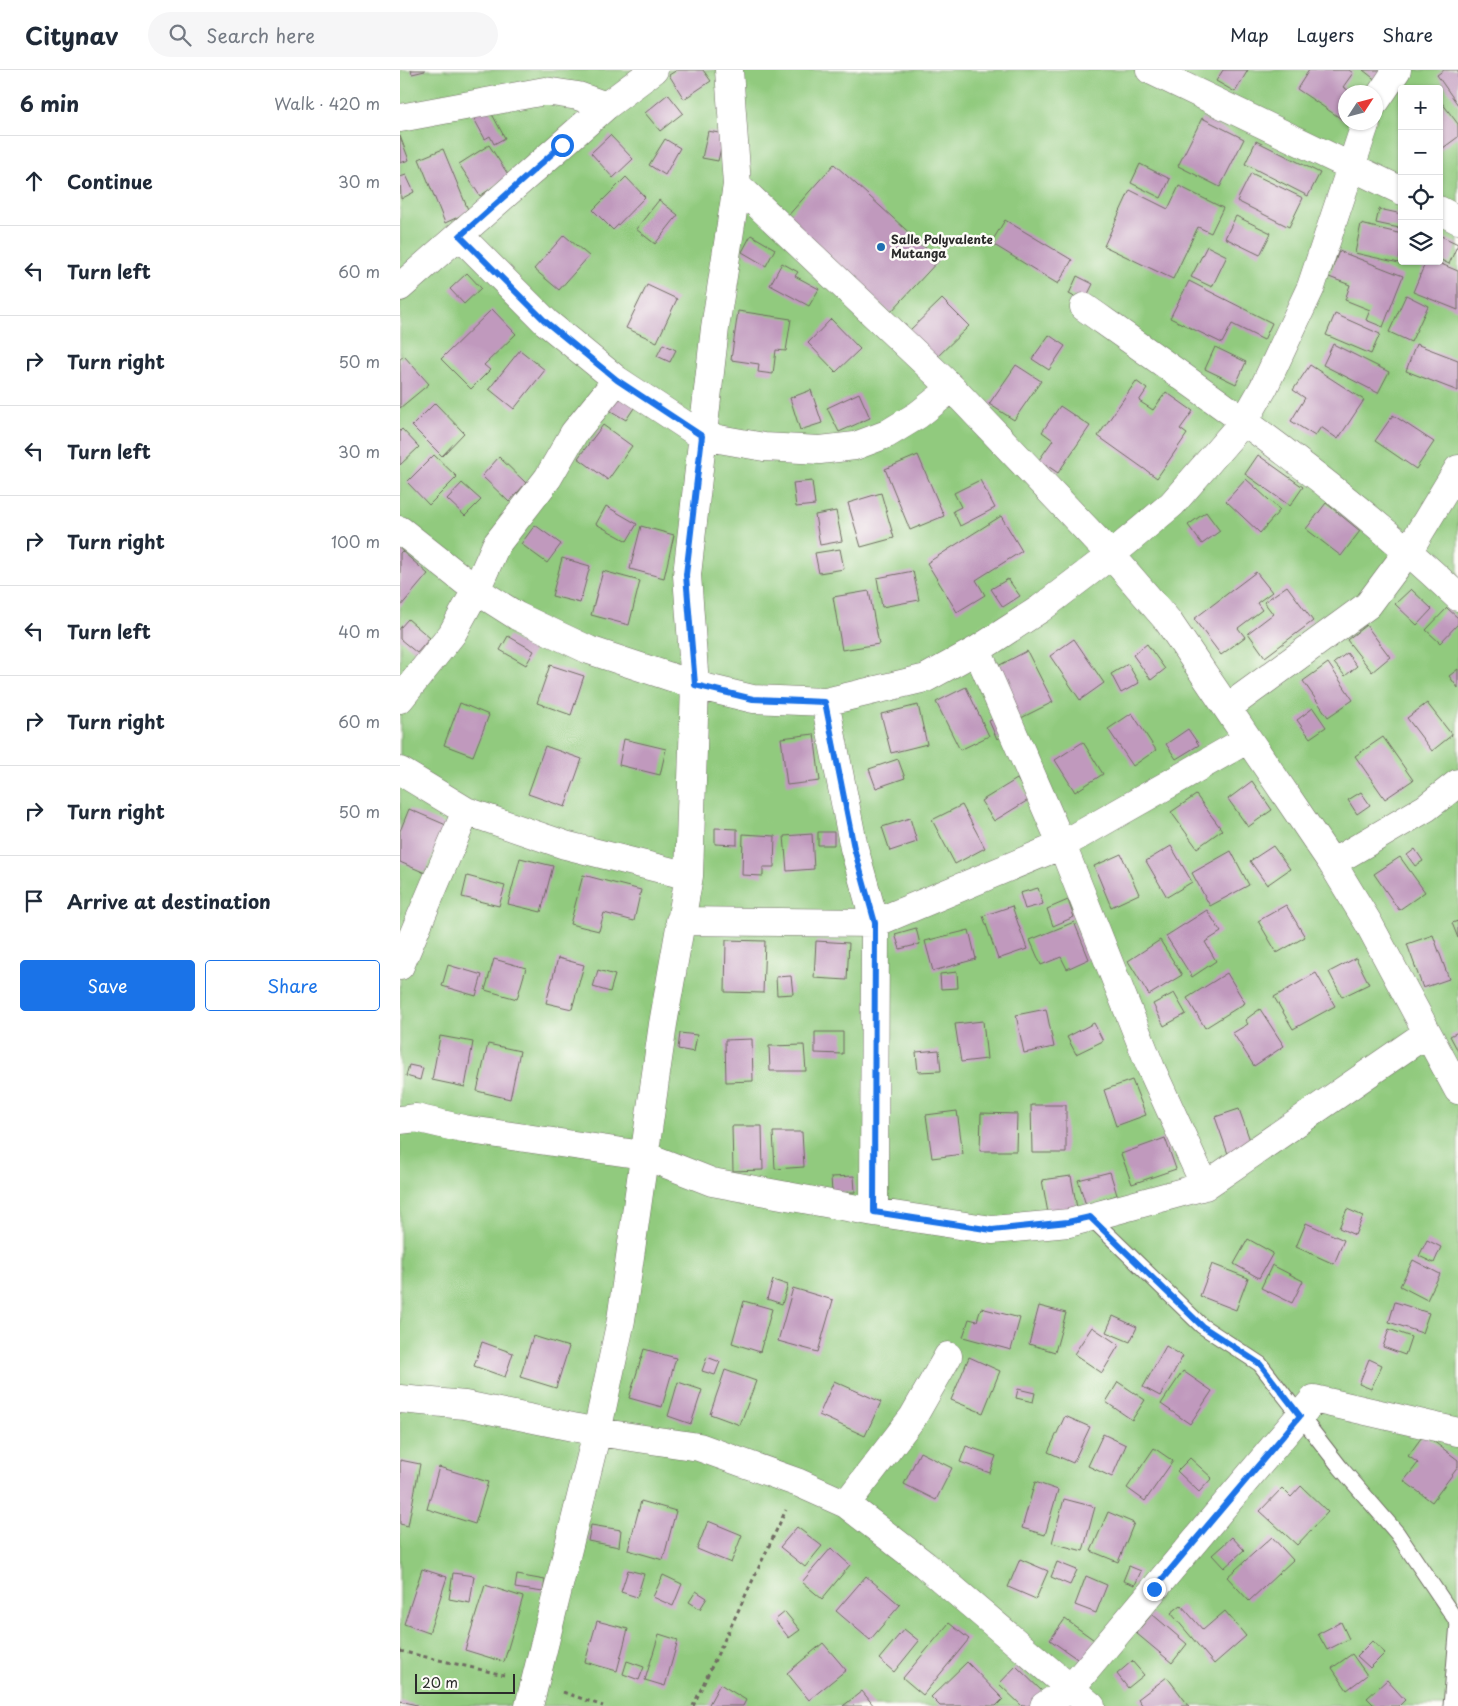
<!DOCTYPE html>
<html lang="en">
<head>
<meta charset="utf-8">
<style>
	body { margin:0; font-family:"Playpen Sans",sans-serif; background:#f6f6f7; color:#1f2937 }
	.controls { position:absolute; right:15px; top:15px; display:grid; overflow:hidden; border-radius:5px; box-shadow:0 1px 4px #0004 }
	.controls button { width:45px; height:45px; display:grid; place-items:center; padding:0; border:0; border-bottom:1px solid #e0e1e3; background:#fff; color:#1f2937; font:25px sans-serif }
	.compass { position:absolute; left:938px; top:15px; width:45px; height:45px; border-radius:50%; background:#fff; box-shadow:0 1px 4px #0004; rotate:54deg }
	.scale { position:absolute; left:15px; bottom:12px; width:100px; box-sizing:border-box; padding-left:5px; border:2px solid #2b2b2b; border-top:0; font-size:14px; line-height:18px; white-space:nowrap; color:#2b2b2b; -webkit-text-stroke:4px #fdfcf7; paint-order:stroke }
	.stop { position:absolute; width:15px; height:15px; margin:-11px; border:4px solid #1a73e8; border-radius:50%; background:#fff }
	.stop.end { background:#1a73e8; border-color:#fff; box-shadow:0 1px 5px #0008 }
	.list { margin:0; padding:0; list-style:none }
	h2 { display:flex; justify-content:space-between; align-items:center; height:65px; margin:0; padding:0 20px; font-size:21px }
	h2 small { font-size:16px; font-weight:400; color:#747a83 }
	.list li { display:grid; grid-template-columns:32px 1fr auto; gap:15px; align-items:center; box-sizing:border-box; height:90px; padding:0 20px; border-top:1px solid #e0e1e3 }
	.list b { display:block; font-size:19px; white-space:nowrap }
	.list em { font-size:16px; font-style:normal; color:#747a83 }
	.actions { display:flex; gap:10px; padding:15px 20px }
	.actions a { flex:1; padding:11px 0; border:1px solid #1a73e8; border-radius:5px; text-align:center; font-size:18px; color:#1a73e8 }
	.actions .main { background:#1a73e8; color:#fff }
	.icon { flex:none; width:28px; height:28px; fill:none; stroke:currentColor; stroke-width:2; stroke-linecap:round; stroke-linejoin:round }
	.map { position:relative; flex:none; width:1058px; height:1636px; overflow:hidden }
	header { display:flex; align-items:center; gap:30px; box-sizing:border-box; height:70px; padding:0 25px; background:#fff; border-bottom:1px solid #e0e1e3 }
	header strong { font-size:24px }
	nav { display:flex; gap:28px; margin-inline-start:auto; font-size:18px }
	.search { width:350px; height:45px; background:#f6f6f7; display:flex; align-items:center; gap:12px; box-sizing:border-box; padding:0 18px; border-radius:28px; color:#747a83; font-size:19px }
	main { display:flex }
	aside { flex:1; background:#fff }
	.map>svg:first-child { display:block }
</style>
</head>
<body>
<header>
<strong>Citynav</strong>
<div class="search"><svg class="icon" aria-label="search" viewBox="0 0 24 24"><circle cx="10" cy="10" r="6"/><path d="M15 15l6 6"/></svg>Search here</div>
<nav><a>Map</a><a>Layers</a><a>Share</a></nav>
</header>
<main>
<aside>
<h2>6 min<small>Walk · 420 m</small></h2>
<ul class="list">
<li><svg class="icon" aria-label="ahead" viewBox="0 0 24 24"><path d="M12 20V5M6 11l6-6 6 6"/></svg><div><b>Continue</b></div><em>30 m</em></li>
<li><svg class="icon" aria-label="left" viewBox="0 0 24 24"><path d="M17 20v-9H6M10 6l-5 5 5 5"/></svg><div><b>Turn left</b></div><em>60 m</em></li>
<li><svg class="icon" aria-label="right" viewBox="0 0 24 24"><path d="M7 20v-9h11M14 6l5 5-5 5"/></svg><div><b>Turn right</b></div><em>50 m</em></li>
<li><svg class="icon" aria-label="left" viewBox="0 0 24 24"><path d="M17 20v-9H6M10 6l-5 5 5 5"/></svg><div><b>Turn left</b></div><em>30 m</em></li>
<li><svg class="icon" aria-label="right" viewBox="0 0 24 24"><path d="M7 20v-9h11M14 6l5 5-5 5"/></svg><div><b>Turn right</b></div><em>100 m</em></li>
<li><svg class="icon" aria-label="left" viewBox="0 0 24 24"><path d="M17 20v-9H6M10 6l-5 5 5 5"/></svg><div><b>Turn left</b></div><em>40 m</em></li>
<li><svg class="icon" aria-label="right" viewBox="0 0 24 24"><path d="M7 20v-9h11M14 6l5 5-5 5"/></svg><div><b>Turn right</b></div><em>60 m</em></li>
<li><svg class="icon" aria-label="right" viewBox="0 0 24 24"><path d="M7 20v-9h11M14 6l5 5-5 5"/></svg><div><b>Turn right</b></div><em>50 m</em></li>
<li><svg class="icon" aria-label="arrive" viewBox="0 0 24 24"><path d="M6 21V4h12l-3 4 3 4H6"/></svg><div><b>Arrive at destination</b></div></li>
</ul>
<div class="actions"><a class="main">Save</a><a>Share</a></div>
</aside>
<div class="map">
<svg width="1058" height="1636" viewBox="0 0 1058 1636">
	<rect width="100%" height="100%" fill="#fdfcf7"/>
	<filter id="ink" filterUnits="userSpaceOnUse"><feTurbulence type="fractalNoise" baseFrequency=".02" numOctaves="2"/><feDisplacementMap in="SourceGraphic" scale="10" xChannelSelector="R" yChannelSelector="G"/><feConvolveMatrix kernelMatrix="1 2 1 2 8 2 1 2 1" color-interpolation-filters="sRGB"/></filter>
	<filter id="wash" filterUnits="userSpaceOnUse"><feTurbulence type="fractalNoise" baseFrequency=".0096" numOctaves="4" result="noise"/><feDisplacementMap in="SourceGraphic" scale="20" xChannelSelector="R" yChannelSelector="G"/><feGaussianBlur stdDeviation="1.12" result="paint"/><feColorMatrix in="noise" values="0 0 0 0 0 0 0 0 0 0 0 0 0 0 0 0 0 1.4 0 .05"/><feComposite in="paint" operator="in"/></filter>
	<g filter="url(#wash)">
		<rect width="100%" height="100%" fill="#f1e6cc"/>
		<path fill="#91ca7e" stroke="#5e7a54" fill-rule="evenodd" d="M0,0H1058V1636H0ZM1002,19H1039V191H1002ZM946,22H976V52H946Z"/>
		<g id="blocks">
			<path fill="#c099bd" d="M11,0H25V1L12,4Z
				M277,0H303L311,11L284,29L269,5Z
				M823,0H848L835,22L816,11Z
				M909,0H949L953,3L943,17L951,22H946V47L943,50L897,19Z
				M963,0H985L977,11Z
				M1044,0H1058V35L1037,5Z
				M268,24L283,43L260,61L245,43Z
				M1039,29L1058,54V67L1039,81Z
				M87,35L105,68L94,74L90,66L85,69L71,43Z
				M802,48L844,69L820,117L778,96Z
				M308,61L324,64L318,91L302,88Z
				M210,65L233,89L213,108L191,83Z
				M0,66L9,90L0,93Z
				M265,69L280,78L265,105L249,95Z
				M856,71L920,103L908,126L845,94Z
				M89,75L109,106L80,126L59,94Z
				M43,79L69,142L45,153L19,89Z
				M434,94L539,190L490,243L386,148Z
				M740,94L770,109L761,128L731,113Z
				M851,103L903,128L889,157L837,131Z
				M6,105L14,122L1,129L0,107Z
				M226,107L245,127L213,160L193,140Z
				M779,116L823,138L811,163L798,157L773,209L704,176L730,120L768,139Z
				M259,130L278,145L255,174L236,159Z
				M979,139L1002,144L999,158L976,153Z
				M836,146L871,163L860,185L825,168Z
				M605,150L672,190L658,214L591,173Z
				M961,154L1002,164L999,193L955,183Z
				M164,165L189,186L159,220L134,199Z
				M351,165L375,179L366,196L342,182Z
				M1039,165L1058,174L1049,194L1039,189Z
				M807,176L827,186L812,217L791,207Z
				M939,181L1003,206L983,257L966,250L970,240L945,230L950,215L929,207Z
				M1026,191H1034L1058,201V240L1013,222Z
				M382,193L398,202L395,206L419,219L409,236L370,215Z
				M67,203L81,218L64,234L50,219Z
				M677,206L693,214L684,232L669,224Z
				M789,211L872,253L864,270L832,254L822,273L770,248Z
				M247,215L277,229L257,272L226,258Z
				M1006,225L1028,236L1011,272L989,262Z
				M542,229L569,256L534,290L508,262Z
				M92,239L116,264L84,295L90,300L71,319L41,289Z
				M338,241L391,249L386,281L376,280L373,304L358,302L359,294L331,290Z
				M935,244L980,264L971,284L926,265Z
				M431,249L460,279L436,302L408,273Z
				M649,265L665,276L649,300L632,289Z
				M263,274L276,280L270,292L257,286Z
				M933,274L989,302L978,323L923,295Z
				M1016,274L1058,290V321L1006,301Z
				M815,277L846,292L836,314L805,299Z
				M120,280L145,300L114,339L89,319Z
				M4,286L29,314L0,338V289Z
				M616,295L641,311L614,350L589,334Z
				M910,295L964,330L938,369L921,357L915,366L891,351L905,328L893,320Z
				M736,311L747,319L739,331L753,340L766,322L793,341L780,359L787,364L757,408L698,366Z
				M218,319L238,332L226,350L206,338Z
				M411,320L422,353L400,360L390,328Z
				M459,323L470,348L439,362L427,338Z
				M35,333L64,363L42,386L12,356Z
				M660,336L690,356L658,403L639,390L653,370L642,362Z
				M993,345L1034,372L1016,399L975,371Z
				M203,355L232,376L208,410L178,388Z
				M2,359L19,377L0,395V361Z
				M34,385L57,407L29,435L7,412Z
				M518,385L544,446L510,460L485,399Z
				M858,385L903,417L890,436L845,404Z
				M99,387L126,413L109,432L82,406Z
				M846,409L880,440L860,463L826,431Z
				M580,410L595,438L560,456L553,441L561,437L554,423Z
				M412,411L415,435L396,437L393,413Z
				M62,413L81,430L65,446L47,429Z
				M481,423L494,468L461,477L448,433Z
				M926,433L960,461L941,486L906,459Z
				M206,436L237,454L227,471L196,454Z
				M436,441L442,471L420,475L415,445Z
				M806,442L820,461L802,474L788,455Z
				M601,446L622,481L576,510L585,525L557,542L527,493Z
				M135,455L161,474L147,493L121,474Z
				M241,456L274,465L264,508L230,499Z
				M440,479L444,499L419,503L415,483Z
				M2,481L28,504L0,537V483Z
				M162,488L190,496L180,533L152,526Z
				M203,501L240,511L229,555L191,545Z
				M513,501L519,530L482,537L477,508Z
				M856,502L872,522L857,533L862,540L838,558L845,567L821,585L794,549Z
				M608,509L620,526L603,537L591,519Z
				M887,516L913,551L865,587L848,563L873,544L864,532Z
				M1011,519L1032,539L1017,555L995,534Z
				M469,521L479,574L442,580L433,527Z
				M1047,538L1058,548V554L1040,573L1026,560Z
				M8,549L30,568L17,583L0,569V558Z
				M966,555L990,587L972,602L947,570Z
				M108,566L134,581L126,595L100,580Z
				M674,569L704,613L680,630L650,586Z
				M747,574L765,599L751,610L733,585Z
				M627,581L653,632L619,649L594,598Z
				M947,583L957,596L945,606L934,593Z
				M928,593L953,630L928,647L903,611Z
				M728,594L739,613L721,623L711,604Z
				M150,595L184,606L171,645L137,633Z
				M1058,599V618L1049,606Z
				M566,617L589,666L560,680L536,632Z
				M60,633L89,645L73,686L44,675Z
				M1027,633L1052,665L1032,681L1007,648Z
				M518,635L527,674L491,683L481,644Z
				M913,638L926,657L910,668L897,650Z
				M732,643L756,680L733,696L708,659Z
				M601,646L610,664L597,669L589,651Z
				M788,659L799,675L776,689L766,674Z
				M414,664L420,711L387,715L381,668Z
				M983,667L1013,710L985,729L955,686Z
				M224,669L266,679L260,705L219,695Z
				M683,672L703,704L675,722L655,690Z
				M145,676L182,689L165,737L128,724Z
				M498,689L505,708L476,718L469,699Z
				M617,709L630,729L594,751L581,731Z
				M852,711L872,740L848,757L828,729Z
				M961,722L970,735L957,744L948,730Z
				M796,725L822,760L797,778L771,742Z
				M562,735L585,778L555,794L532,750Z
				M9,739L46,755L25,803L0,792V761Z
				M510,748L517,772L490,781L482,757Z
				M315,758L337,759V775L315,774Z
				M418,762H434V775H418Z
				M343,764L375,766L374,797H363V806L342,805Z
				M412,764L414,799L387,801L384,766Z
				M771,776L792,812L767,827L746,791Z
				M873,776L890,799L867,815L850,791Z
				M1015,779L1023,791L1015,796L1007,785Z
				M831,781L849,815L810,836L792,803Z
				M721,784L739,824L711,837L694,796Z
				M1000,787L1025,822L999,840L974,804Z
				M120,788L153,796L141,842L108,834Z
				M183,805L241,820L234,851L204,843L199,861L170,854Z
				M67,806L105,816L99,836L62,827Z
				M638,818L643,834L625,839L620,823Z
				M668,830L674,847L653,856L647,839Z
				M886,835L905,867L877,883L858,851Z
				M612,836L627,879L598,889L583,846Z
				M807,840L821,862L805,872L816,891L792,907L766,866Z
				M1058,851V868L1052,853Z
				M674,852L689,889L667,899L661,887L641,895L630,870Z
				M516,858L520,874L500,879L495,864Z
				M569,860L576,889L533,901L525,871Z
				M1033,865L1049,909L1023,918L1007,874Z
				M326,870L365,871L363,923L325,922Z
				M760,870L782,905L749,925L728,891Z
				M416,871L449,873L447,910L414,908Z
				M158,888L184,895L172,939L146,933Z
				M956,888L969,914L942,927L929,902Z
				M94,889L126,898L117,929L85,920Z
				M48,895L82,905L76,926L42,916Z
				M198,900L215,905L210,922L193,917Z
				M557,902L558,918L541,919L540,904Z
				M827,903L845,933L805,958L787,928Z
				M916,903L935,936L893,959L874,927Z
				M391,906L393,924L377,925L376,907Z
				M774,923L786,944L764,956L753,934Z
				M646,939L654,977L624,983L616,945Z
				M860,939L884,976L854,996L833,963L848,954L845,950Z
				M583,951L587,989L561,992L555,954Z
				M694,953L703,971L676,984L667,967Z
				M415,962H443V984L415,983Z
				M1058,962V981L1050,966Z
				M280,963L297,965L294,982L278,979Z
				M40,966L73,972L65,1017L32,1010Z
				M352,969L353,1011L326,1012L325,970Z
				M88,974L120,981L110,1029L77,1021Z
				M404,975L406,1001H370L369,976Z
				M539,980L541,1001L518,1002L516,982Z
				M9,995L23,998L20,1010L6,1006Z
				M732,1010L746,1045L716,1056L704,1020Z
				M631,1035H666V1083H632Z
				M839,1039L852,1076L828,1084L815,1047Z
				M557,1041L563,1084L532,1088L526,1045Z
				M581,1043L617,1044L616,1081H580Z
				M332,1056H362L363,1100L333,1101Z
				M373,1062H402L404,1097L375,1099Z
				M765,1068L776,1099L732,1114L721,1084Z
				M710,1102L717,1125L686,1135L678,1110Z
				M454,1106L455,1122L432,1123L431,1107Z
				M671,1106L677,1138L648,1143L642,1110Z
				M947,1139L963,1146L955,1165L939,1158Z
				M906,1153L944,1170L934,1194L896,1177Z
				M848,1169L873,1183L859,1208L834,1194Z
				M1027,1170L1041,1177L1034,1193L1019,1186Z
				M1013,1190L1040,1204L1027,1230L1000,1216Z
				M812,1194L848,1208L836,1240L800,1226Z
				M872,1195L903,1211L892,1233L861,1218Z
				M373,1210L388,1215L382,1234L367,1229Z
				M393,1218L433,1230L418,1282L378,1271Z
				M344,1231L372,1239L360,1282L332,1273Z
				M995,1232L1029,1243L1022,1263L989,1252Z
				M639,1236L666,1243L655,1282L629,1274Z
				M581,1238L620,1248L611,1280L563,1267L569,1249L577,1251Z
				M713,1246L737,1257L730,1272L706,1262Z
				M692,1257L719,1275L702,1303L674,1284Z
				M989,1259L1011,1267L1005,1285L983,1277Z
				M133,1266L169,1277L156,1318L120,1307Z
				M82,1272L113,1283L105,1307L74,1296Z
				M766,1276L783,1286L760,1326L743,1317Z
				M244,1279L276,1288L262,1337L229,1328Z
				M307,1287L320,1292L315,1305L302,1301Z
				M569,1287L600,1301L583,1343L551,1330Z
				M969,1289L982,1295L971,1319L959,1314Z
				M325,1300L356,1311L340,1355L310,1344Z
				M783,1301L812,1321L790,1354L761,1334Z
				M434,1311L481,1332L465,1366L419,1345Z
				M278,1312L302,1320L291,1354L268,1346Z
				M718,1312L745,1330L732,1350L706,1332Z
				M618,1319L635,1323L633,1332L616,1328Z
				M665,1346L690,1357L673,1393L648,1382Z
				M703,1364L726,1375L712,1407L688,1396Z
				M1024,1364L1058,1390V1397L1032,1432L1004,1411L1018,1393L1008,1386Z
				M566,1376L596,1386L590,1403L560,1392Z
				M754,1378L773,1391L745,1431L727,1418Z
				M520,1382L552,1398L536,1430L504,1414Z
				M790,1388L812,1408L799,1422L777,1401Z
				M0,1390L20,1394L8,1456L0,1454Z
				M39,1397L88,1412L75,1454L27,1439Z
				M635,1412L658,1420L645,1465L622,1458Z
				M901,1416L928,1442L897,1475L860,1441L882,1418L891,1427Z
				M664,1429L695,1437L683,1481L652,1473Z
				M241,1431L276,1441L263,1490L228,1480Z
				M708,1442L734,1453L718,1492L691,1481Z
				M308,1451L342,1465L331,1493L297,1479Z
				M191,1455L221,1460L219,1477L188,1471Z
				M397,1457L422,1476L405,1497L380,1477Z
				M832,1467L844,1480L824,1498L812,1485Z
				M872,1467L893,1490L849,1531L827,1507Z
				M431,1478L450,1495L422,1529L402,1512Z
				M620,1489L648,1501L636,1529L608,1517Z
				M657,1492L677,1500L670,1515L651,1507Z
				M729,1496L741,1501L735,1515L723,1511Z
				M22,1499L47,1507L29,1563L4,1554Z
				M228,1500L244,1504L237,1527L221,1522Z
				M53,1503L74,1506L70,1533L49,1529Z
				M117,1505L145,1510L143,1522L115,1518Z
				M263,1505L282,1514L273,1536L253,1527Z
				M466,1506L500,1535L470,1570L436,1541Z
				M686,1506L707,1515L696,1543L675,1535Z
				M85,1515L123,1527L104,1592L65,1580Z
				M296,1521L307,1528L300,1539L289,1532Z
				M781,1535L803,1560L825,1541L846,1566L814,1594L771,1543Z
				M385,1542L400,1560L389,1568L375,1550Z
				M752,1544L787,1574L772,1593L736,1563Z
				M665,1549L697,1572L683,1593L650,1570Z
				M197,1551L228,1559L217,1601L185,1592Z
				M941,1552L949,1569L927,1580L918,1564Z
				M549,1553L569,1569L523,1625L503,1608Z
				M504,1559L519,1571L494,1602L479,1589Z
				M259,1564L278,1570L265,1616L245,1610Z
				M972,1571L985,1583L970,1598L957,1586Z
				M423,1573L446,1600L409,1630L387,1603Z
				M952,1584L967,1605L947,1620L932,1598Z
				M227,1591L244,1597L239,1610L223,1604Z
				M732,1591L744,1605L728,1618L717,1604Z
				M567,1592L603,1629L596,1636H540L531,1627Z
				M616,1596L644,1623L631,1636H622L599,1614Z
				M767,1607L789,1636H743L738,1629Z
				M987,1610L1005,1630L999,1636H975L967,1628Z
				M320,1614L346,1630L343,1636H308Z
				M462,1621L474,1636H443Z
				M0,1631L17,1635L16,1636H0Z"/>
		</g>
	</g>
	<g filter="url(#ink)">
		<use href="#blocks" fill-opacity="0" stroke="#706c63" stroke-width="1"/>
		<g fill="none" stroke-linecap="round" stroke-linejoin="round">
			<g stroke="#706c63" stroke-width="17">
				<path id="lane" d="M690,1147L802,1256L860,1294L940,1397L997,1463L1058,1553L1051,1636"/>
			</g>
			<g stroke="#706c63" stroke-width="29">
				<path id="street" d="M750,0L1002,121
					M976,31L997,0
					M0,48L145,21L178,26L206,36
					M337,115L552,318L711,485L768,551L932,793L969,854L1058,1020
					M1039,140L1058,150
					M60,166L146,252L217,310L302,366L364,377L420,380L455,376L487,364L518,345L552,318
					M0,217L206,36L254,0
					M684,237C813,328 943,418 1058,527
					M0,460L76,520L117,546L189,580L295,615L353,629L425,632L526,608L577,580L640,539L711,485L772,434L845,350L864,317L911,217L966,52
					M577,580L662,775L751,998L805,1116
					M0,629L52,564L76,520L96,475L148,408L174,363L217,310
					M425,632L454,778L475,853L474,1142
					M827,638L968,535L1009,480L1058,399
					M0,701L66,741L165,775L289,806
					M932,793L1026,738L1058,713
					M280,851L475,853L662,775L848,669
					M0,896L66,741
					M0,1050L16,1048L63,1059L243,1085L312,1112L474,1142L592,1160L669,1153L805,1116L1027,963
					M0,1329L65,1335L197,1362L299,1377L399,1413L446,1434L525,1495L691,1636
					M446,1434L513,1347L548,1286
					M129,1636L197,1362L221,1250L263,954L289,806L295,615L287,505L315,258L337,115L329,0
					M644,1636L671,1618L914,1329L1058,1362"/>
			</g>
			<path stroke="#706c63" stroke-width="3" stroke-dasharray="4 4" stroke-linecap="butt" d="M0,1581L104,1605
				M163,1622L203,1636
				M293,1636L386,1440"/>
			<use href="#lane" stroke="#fff" stroke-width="15"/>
			<use href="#street" stroke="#fff" stroke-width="28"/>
		</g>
	</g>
	<g fill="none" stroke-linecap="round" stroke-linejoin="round" filter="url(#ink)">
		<path stroke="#1a73e8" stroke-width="6" d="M162,75L60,166L146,252L217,310L302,366L286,505L295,615L353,629L425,632L454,778L475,853L474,1142L592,1160L668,1152L690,1147L802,1256L860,1294L900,1346L754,1519"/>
	</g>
	<circle fill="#1f6fb2" stroke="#fdfcf7" stroke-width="2" cx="481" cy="177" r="5"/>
	<g text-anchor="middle" stroke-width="5" stroke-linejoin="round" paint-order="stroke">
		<g font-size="12" font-weight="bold" fill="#2b2b2b" stroke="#fdfcf7" text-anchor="start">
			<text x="491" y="174">Salle Polyvalente<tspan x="491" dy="14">Mutanga</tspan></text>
		</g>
	</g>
</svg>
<div class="controls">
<button>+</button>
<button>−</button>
<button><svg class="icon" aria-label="locate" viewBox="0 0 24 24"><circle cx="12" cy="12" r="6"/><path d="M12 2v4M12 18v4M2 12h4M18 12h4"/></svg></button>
<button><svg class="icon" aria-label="layers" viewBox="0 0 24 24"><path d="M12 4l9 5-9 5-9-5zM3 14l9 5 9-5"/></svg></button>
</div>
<svg class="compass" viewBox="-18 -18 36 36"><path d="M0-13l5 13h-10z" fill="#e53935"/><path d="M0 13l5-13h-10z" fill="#747a83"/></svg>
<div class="scale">20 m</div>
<div class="stop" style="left:162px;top:75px"></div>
<div class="stop end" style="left:754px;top:1519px"></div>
</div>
</main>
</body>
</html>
